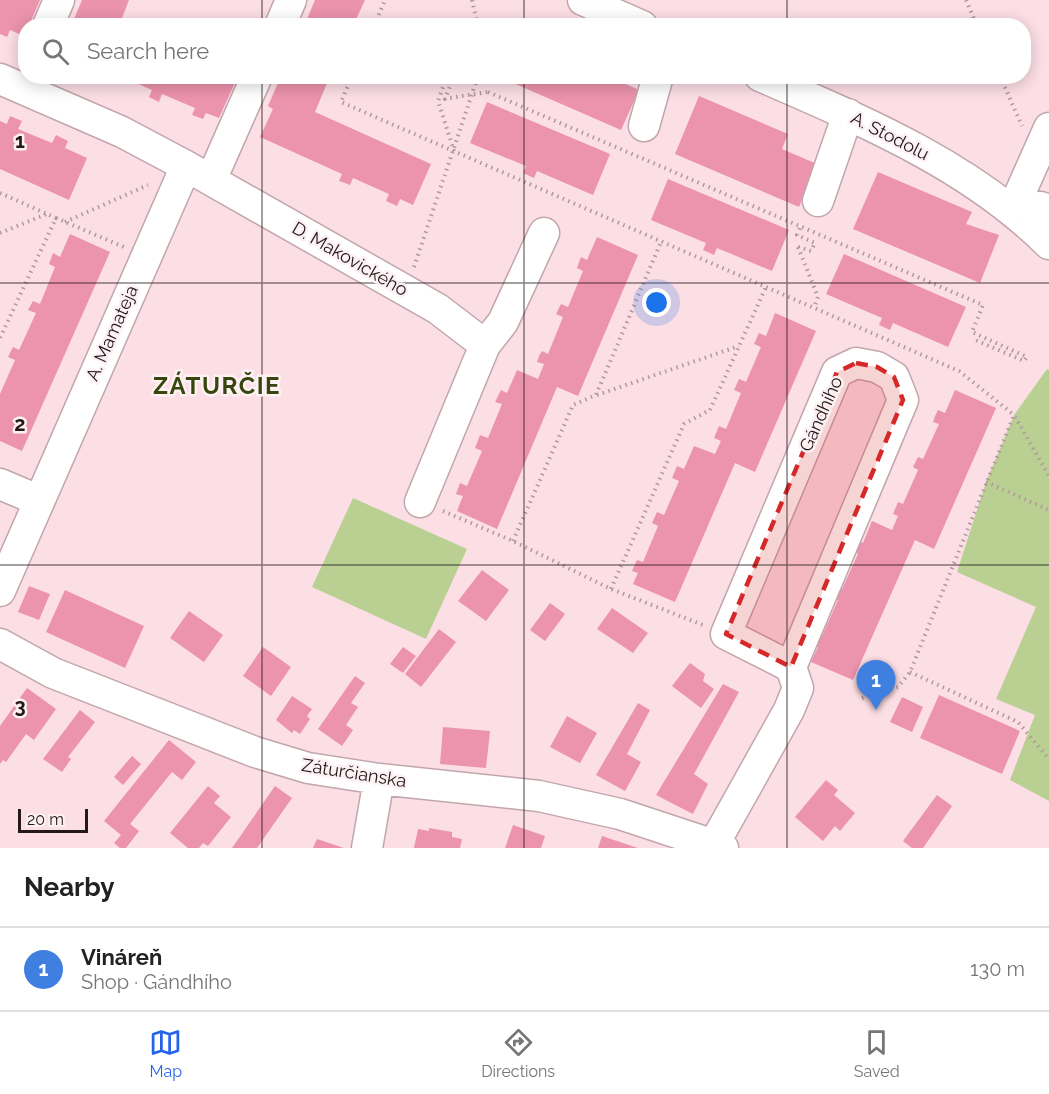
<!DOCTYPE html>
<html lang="en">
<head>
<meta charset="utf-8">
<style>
	body { margin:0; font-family:Raleway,sans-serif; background:#f6f6f6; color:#222 }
	.scale { position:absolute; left:18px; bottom:15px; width:70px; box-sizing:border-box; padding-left:6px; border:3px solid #23191b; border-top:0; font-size:16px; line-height:21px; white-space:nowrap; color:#23191b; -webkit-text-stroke:4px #fdf1f4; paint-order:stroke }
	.you { position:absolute; left:657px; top:303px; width:21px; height:21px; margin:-15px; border:4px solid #fff; border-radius:50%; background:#1a73e8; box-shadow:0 0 0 9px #1a73e833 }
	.badge { display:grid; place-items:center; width:39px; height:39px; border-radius:50%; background:#2563eb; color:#fff; font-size:20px; font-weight:700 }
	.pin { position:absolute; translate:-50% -50px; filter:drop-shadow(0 2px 3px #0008) }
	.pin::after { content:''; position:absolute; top:32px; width:21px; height:18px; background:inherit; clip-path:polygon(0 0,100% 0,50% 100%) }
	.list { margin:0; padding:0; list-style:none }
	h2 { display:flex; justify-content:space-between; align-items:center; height:78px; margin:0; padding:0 24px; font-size:26px }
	h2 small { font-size:20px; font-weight:400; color:#767676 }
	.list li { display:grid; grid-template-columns:39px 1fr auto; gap:18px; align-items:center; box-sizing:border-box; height:84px; padding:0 24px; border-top:2px solid #e0e0e0 }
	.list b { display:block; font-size:22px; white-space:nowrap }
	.list p { margin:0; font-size:20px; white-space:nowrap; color:#767676 }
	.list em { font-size:20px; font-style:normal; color:#767676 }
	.icon { flex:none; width:33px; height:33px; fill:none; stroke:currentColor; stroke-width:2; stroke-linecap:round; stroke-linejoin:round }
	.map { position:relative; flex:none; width:1049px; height:848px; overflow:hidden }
	.search { position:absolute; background:#fff; box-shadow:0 3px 15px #0003; left:18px; right:18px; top:18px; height:66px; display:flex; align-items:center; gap:15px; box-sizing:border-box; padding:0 21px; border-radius:24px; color:#767676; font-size:22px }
	.sheet { height:162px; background:#fff }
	nav { display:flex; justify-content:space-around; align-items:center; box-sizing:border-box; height:84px; border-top:2px solid #e0e0e0; background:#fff; font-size:16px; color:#767676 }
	nav a { display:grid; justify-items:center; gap:3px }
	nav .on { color:#2563eb }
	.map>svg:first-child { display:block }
</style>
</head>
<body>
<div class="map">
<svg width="1049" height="848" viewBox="0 0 1049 848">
	<rect width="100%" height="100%" fill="#fcdee5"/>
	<path fill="#bad093" d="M1047,369L1049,370V801L1010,780L1035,715L996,699L1036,607L957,572L986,482L1014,415Z
		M353,498L467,549L426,639L312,587Z"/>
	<path fill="#ec93ad" d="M0,0H40L29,26H26L24,36L10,30L7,37L0,34Z
		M82,0H129L119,26H77L72,24Z
		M315,0H365L353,26H304Z
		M120,76H234L237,78L219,118L206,113L203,119L192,115L195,108L162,94L159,102L149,97L152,90Z
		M281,76H330L315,112L431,164L413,205L400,199L397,206L386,201L389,194L353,178L350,185L345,183L339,181L342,174L260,137L273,109L268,106Z
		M497,76H608L639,90L621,130Z
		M699,96L788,134L782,149L817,164L799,207L675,154Z
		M487,102L610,154L593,195L537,171L534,178L523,173L526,166L470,143Z
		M10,116L22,121L18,129L52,143L56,135L68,141L65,148L87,158L69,200L0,169V121L7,124Z
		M878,172L972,212L966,224L999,235L980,283L853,229Z
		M668,179L789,230L772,271L717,248L714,255L703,250L706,243L651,220Z
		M70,234L110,252L22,451L0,441V394L15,360L8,357L13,347L19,350L36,313L28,310L33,301L40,304L55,267L49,264L53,253L60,257Z
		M597,237L638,255L578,396L557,387L497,529L457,511L463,496L456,494L460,483L467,486L482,451L475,448L480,435L488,438L502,404L495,402L501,390L507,393L517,370L538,379L544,364L537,362L539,356L542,351L548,354L563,317L556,314L561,304L568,307L583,271L577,268L581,257L587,260Z
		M844,254L966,307L948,347L893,323L890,330L879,325L882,318L826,294Z
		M775,313L816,331L755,472L735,463L675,602L633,584L638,573L632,571L637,560L643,562L658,526L652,523L657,512L664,515L679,481L672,478L677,466L684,469L694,446L715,454L721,441L714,438L719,426L726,429L741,393L734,390L739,379L746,382L761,347L754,344L759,333L766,336Z
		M955,390L996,408L934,549L915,540L853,680L811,662L818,647L812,645L817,633L822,636L838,600L832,597L837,587L842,589L858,554L852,551L857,540L863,543L872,521L892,530L898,516L893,514L898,502L903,504L918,470L913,467L918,457L923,459L939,424L933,422L935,416L938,410L945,413Z
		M482,570L509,590L486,621L458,601Z
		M29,586L50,594L39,620L18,612Z
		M65,590L144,626L125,668L46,632Z
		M550,603L565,614L545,641L530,630Z
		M612,608L648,633L633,653L597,629Z
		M189,611L223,635L204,662L170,638Z
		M439,629L456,642L421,687L405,674Z
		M263,647L291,667L271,696L243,676Z
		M403,647L416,656L403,673L390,664Z
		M690,663L705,674L703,681L714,689L701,708L672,686Z
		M355,676L365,683L351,703L358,707L346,725L353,730L342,746L318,729Z
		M723,684L739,692L694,774L708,784L693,814L656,795Z
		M27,688L56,709L34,740L26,734L6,762L3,760L0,764V726Z
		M939,695L1020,731L1002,774L920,738Z
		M292,696L312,709L307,716L310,719L300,734L294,730L292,733L276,720Z
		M902,697L923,707L912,732L890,722Z
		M638,703L650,710L627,754L641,762L625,791L596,775Z
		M80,710L95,722L68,757L71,759L62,772L43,759Z
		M567,716L597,733L580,763L550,747Z
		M443,727L490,731L486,768L440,764Z
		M169,740L196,762L182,780L172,772L130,824L139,831L126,848H120L114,843L121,835L104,821Z
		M132,756L141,764L123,785L114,777Z
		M826,780L838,790L834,795L855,813L840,831L835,826L823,841L795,817Z
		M208,786L220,796L214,803L231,817L208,846L203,843L199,848H188L170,833Z
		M275,786L292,798L257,848H232Z
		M937,795L952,806L923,848H912L903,841Z
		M513,825L545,836L541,848H505Z
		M429,828L452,832V837L462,839L460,848H414L418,829L429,831Z
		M602,836L638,848H598Z
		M317,839L344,848H313Z"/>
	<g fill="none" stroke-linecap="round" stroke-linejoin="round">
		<g stroke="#c2a6ad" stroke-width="33">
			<path id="minor" d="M583,0L642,26
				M48,26L59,0
				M280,26L291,0
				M760,76C863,121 968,164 1049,244
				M0,79L122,132L186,166L438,309L485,345
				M644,126L658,76
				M211,180L257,76
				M818,201L848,114
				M1013,209L1049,128
				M1013,209L1041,207L1049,211
				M0,484L38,500
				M420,502L485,345L503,322L544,233
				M0,591L186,166
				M0,644L53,673L255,752L308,768L379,779L539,796L620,814L723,848
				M714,844L789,710L798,688L791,667L903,400L894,377L877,367L856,363L837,372L726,634L791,667
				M367,848L379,779"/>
		</g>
		<path stroke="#b0999e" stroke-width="4" stroke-dasharray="1.5 4.5" stroke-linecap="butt" d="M472,0L478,26
			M966,0L977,26
			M374,26L385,0
			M352,76L341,102L959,371L1014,415
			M447,76L438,101L454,151
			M454,76L445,99L462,96
			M1000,76L1022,126
			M488,92L983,305L972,332L1027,357L1024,361L973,339
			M0,193L56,218L0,338
			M56,218L124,247
			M65,222L148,185
			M0,233L47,214
			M798,247L818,297L814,308
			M798,247L811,251L815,243L797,235L801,226
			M414,267L478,76
			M597,395L739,346
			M986,482L1049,510
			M443,511L513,541L611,589L703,625
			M513,541L573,405L596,395L661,242
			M611,589L684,424L710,410L766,287
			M910,672L1018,722L1049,759
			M862,698L898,687L910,672L1014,415L1049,476"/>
		<use href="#minor" stroke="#fff" stroke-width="30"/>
		<path stroke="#b0999e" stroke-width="4" stroke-dasharray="1.5 4.5" stroke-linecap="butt" d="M462,96L488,92"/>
	</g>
	<path fill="#d62828" fill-opacity="0.2" stroke="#d62828" stroke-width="4.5" stroke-dasharray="12 8" stroke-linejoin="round" d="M856,363L877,367L894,377L903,400L791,667L726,634L837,372Z"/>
	<path fill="none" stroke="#23191b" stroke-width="1.5" stroke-opacity="0.55" d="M262,0V26M524,0V26M787,0V26M262,76V848M524,76V848M787,76V848M0,283H1049M0,565H1049"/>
	<g text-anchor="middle" stroke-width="5" stroke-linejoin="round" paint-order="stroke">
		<g font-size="18" fill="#23191b" stroke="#fdf1f4">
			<text transform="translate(890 136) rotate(27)" y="6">A. Stodolu</text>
			<text transform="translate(350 259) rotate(30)" y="6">D. Makovického</text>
			<text transform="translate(112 333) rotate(-66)" y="6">A. Mamateja</text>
			<text transform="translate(821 414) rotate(-66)" y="6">Gándhího</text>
			<text transform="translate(354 773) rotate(9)" y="6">Záturčianska</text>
		</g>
		<g font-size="24" font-weight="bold" letter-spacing="1.5" fill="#37460f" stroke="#fdf1f4">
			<text x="217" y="394">ZÁTURČIE</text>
		</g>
	</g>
	<g font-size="20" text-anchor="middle" font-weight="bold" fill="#23191b" stroke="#fdf1f4" stroke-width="5" stroke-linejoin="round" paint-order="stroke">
		<text x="20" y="148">1</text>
		<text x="20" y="431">2</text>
		<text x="20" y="713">3</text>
	</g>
</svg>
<div class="scale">20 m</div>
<div class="you"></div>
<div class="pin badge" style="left:876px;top:710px;background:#3f7fe0">1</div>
<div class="search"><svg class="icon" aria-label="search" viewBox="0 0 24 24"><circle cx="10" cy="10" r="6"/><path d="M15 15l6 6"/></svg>Search here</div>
</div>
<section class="sheet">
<h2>Nearby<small></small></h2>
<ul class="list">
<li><span class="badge" style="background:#3f7fe0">1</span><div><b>Vináreň</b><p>Shop · Gándhího</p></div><em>130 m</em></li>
</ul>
</section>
<nav>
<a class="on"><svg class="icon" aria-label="map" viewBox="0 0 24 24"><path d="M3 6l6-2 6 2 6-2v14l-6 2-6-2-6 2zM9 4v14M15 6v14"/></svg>Map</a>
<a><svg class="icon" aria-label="directions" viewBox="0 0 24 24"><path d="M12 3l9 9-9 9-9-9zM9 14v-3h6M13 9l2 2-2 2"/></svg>Directions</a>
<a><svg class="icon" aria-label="saved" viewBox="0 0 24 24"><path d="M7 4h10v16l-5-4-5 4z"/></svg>Saved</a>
</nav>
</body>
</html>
